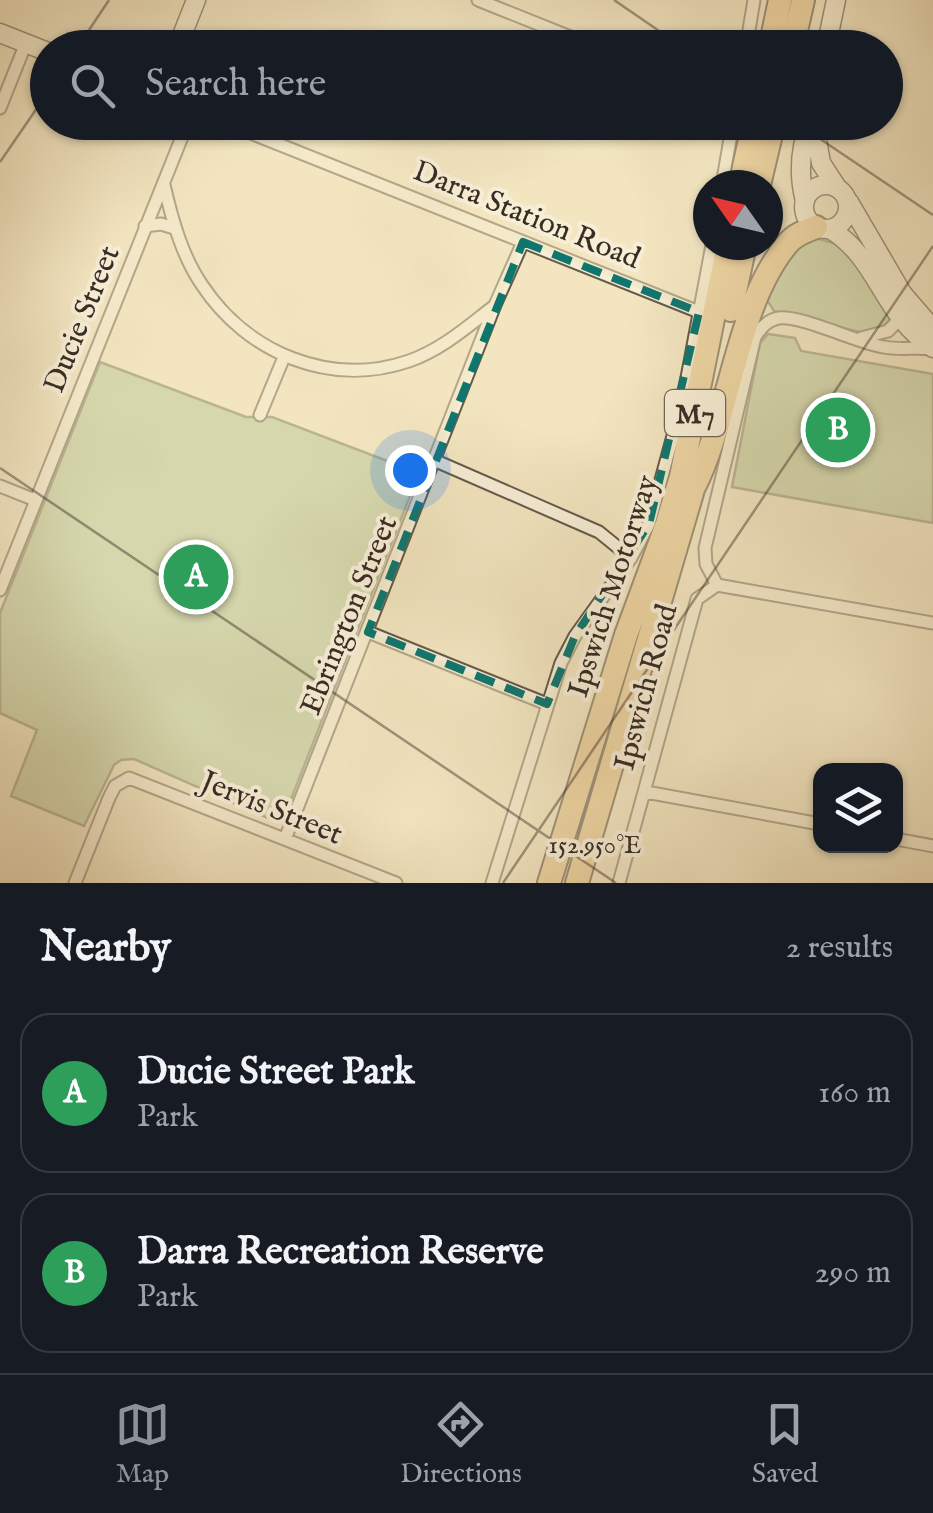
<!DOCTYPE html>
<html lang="en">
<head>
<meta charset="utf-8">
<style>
	body { margin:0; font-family:"IM FELL English",serif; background:#242831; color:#f1f3f6 }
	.controls { position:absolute; right:30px; bottom:30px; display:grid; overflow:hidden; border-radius:20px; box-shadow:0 2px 8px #0004 }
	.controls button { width:90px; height:90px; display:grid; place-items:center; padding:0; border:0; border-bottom:2px solid #363941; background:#171b24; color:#f1f3f6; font:50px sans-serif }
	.compass { position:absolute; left:693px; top:170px; width:90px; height:90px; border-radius:50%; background:#171b24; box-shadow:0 2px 8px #0004; rotate:304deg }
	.you { position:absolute; left:410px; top:470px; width:35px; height:35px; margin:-25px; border:8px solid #fff; border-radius:50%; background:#1a73e8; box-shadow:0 0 0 15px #1a73e833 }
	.badge { display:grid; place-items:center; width:65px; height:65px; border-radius:50%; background:#8c9099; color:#fff; font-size:32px; font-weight:700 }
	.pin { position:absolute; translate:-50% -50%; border:5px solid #fff; box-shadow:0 2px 10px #0006 }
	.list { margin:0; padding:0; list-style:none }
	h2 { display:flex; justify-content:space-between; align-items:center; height:130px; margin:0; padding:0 40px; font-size:42px }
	h2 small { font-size:32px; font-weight:400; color:#9ea1a6 }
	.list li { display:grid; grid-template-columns:65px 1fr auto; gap:30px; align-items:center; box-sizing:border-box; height:160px; margin:0 20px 20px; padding:0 20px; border:2px solid #363941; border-radius:30px }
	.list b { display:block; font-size:38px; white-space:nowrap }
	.list p { margin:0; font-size:32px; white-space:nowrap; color:#9ea1a6 }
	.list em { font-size:32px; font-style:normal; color:#9ea1a6 }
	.icon { flex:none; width:55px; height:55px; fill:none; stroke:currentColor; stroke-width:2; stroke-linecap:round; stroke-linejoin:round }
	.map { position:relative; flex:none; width:933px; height:883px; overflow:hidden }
	.search { position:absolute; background:#171b24; box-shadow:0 2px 8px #0004; left:30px; right:30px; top:30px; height:110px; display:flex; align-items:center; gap:25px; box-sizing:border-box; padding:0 35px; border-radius:55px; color:#9ea1a6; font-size:38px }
	.sheet { height:490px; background:#171b24 }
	nav { display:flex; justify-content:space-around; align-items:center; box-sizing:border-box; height:140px; border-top:2px solid #363941; background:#171b24; font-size:28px; color:#9ea1a6 }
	nav a { display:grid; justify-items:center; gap:5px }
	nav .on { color:#8c9099 }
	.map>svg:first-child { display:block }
</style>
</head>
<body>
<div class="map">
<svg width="933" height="883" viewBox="0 0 933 883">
	<rect width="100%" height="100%" fill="#f2e5c0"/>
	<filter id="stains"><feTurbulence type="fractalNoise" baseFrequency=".002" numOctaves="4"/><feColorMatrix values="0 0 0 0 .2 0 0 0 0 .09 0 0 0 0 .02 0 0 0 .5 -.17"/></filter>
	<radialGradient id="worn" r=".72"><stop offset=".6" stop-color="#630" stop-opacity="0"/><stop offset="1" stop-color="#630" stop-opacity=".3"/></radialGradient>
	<path fill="#b4c698" stroke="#76795e" stroke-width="2.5" d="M816,238L840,245L859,267L890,319L881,329L868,334L774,311L767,300C779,275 788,246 816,238Z
		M768,334L795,338L801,351L933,374V523L732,487L760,343Z
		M100,362L246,417H272L419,473L284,817L270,819L134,759L121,760L114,765L84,826L11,796L37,730L0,713V613Z"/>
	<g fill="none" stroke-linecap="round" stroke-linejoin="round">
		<g stroke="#665a4a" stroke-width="15">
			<path id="street" d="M478,0L598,48
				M746,48L754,0
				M0,108L26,43
				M223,122L699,312
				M164,185C172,219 182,256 202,285C247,353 330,388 409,361C441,350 467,327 493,307
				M722,185L733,122
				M145,226L161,224L174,228
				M861,338L888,331L899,320V312
				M260,415L284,357
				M436,461L599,532L631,558
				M0,486L35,500
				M717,585L706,564L705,548L755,337C761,328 767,320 779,318C801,315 860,344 884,347C899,350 915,347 931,349
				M717,585L933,623
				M0,590L188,122
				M368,632L547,704
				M646,792L820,824
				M285,839L495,305L523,242
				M896,839L933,846
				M75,883L109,798L115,786L129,778L396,883
				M492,883L561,663L575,636L631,558L649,524L683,399L712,245
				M619,883L697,599L717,585"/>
		</g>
		<g stroke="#382c23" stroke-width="21">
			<path id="secondary" d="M0,33L48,52
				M177,48L196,0
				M826,48L836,0
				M814,122L821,163L836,186
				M804 207a22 22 0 1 1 44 0a22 22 0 1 1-44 0Z
				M805,201C798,174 800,148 810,122
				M849,202L902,293L933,329
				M830,229C879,259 882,315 933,348"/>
		</g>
		<g stroke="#382c23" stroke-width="26">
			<path id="highway" d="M770,48L780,0
				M792,48L803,0
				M740,185L754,122
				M759,185L774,122
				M731,310L745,245
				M693,489C730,418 736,302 789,242C796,234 806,231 816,227
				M549,883L626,635L667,524L681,477L728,245
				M577,883L692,493"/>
		</g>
		<use href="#street" stroke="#f7eed6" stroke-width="11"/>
		<use href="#secondary" stroke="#f7eed6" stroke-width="18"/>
		<use href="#highway" stroke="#e9c280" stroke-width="22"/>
	</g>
	<path d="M0 0H933V883H0ZM523,242L699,312L649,524L575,636L547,704L368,632Z" fill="#f2e5c0" fill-opacity=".55" fill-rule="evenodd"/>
	<path fill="none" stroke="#0f766e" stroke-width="8" stroke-dasharray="20 12" stroke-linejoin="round" d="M523,242L699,312L649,524L575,636L547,704L368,632Z"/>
	<path fill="none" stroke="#382c23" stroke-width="2.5" stroke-opacity="0.45" d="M614,0L684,48M77,48L109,0M795,122L933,215M0,162L48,92M0,468L616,883M503,883L933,246"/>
	<g text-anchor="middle" stroke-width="8" stroke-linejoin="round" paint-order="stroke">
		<rect fill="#f7eed6" stroke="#716659" stroke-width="2.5" x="665" y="390" width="60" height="46" rx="8"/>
		<g font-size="28" font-weight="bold" fill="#382c23">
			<text x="695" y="423">M7</text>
		</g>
		<g font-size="30" fill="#382c23" stroke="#f7eed6">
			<text transform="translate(527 214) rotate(22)" y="10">Darra Station Road</text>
			<text transform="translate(81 319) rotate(-68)" y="10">Ducie Street</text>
			<text transform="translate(612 586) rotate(-72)" y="10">Ipswich Motorway</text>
			<text transform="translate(348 615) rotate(-68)" y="10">Ebrington Street</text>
			<text transform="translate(645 687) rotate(-75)" y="10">Ipswich Road</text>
			<text transform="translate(272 807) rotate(22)" y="10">Jervis Street</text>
		</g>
	</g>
	<g font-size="25" text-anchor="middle" fill="#382c23" stroke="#f7eed6" stroke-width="8" stroke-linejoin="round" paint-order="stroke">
		<text x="595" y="853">152.950°E</text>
	</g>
	<rect width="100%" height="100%" filter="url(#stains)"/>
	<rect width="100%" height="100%" fill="url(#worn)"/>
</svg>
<div class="controls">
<button><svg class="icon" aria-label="layers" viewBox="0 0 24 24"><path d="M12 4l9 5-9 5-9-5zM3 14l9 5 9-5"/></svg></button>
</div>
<svg class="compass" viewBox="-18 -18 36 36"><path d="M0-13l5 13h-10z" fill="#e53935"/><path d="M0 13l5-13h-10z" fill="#9ea1a6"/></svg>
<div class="you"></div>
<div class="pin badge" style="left:196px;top:577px;background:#2e9e5b">A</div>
<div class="pin badge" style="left:838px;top:430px;background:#2e9e5b">B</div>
<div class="search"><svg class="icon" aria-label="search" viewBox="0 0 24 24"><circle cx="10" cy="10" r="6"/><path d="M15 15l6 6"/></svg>Search here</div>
</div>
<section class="sheet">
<h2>Nearby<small>2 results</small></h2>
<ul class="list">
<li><span class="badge" style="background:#2e9e5b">A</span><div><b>Ducie Street Park</b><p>Park</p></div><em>160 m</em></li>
<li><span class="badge" style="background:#2e9e5b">B</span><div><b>Darra Recreation Reserve</b><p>Park</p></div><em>290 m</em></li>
</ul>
</section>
<nav>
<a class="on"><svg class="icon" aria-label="map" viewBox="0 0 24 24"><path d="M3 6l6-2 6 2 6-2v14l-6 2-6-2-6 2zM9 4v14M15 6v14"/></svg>Map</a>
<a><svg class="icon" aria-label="directions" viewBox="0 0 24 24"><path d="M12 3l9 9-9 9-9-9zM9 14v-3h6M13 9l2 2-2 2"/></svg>Directions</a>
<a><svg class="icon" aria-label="saved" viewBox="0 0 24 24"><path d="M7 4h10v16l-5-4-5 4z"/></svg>Saved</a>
</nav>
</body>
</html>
